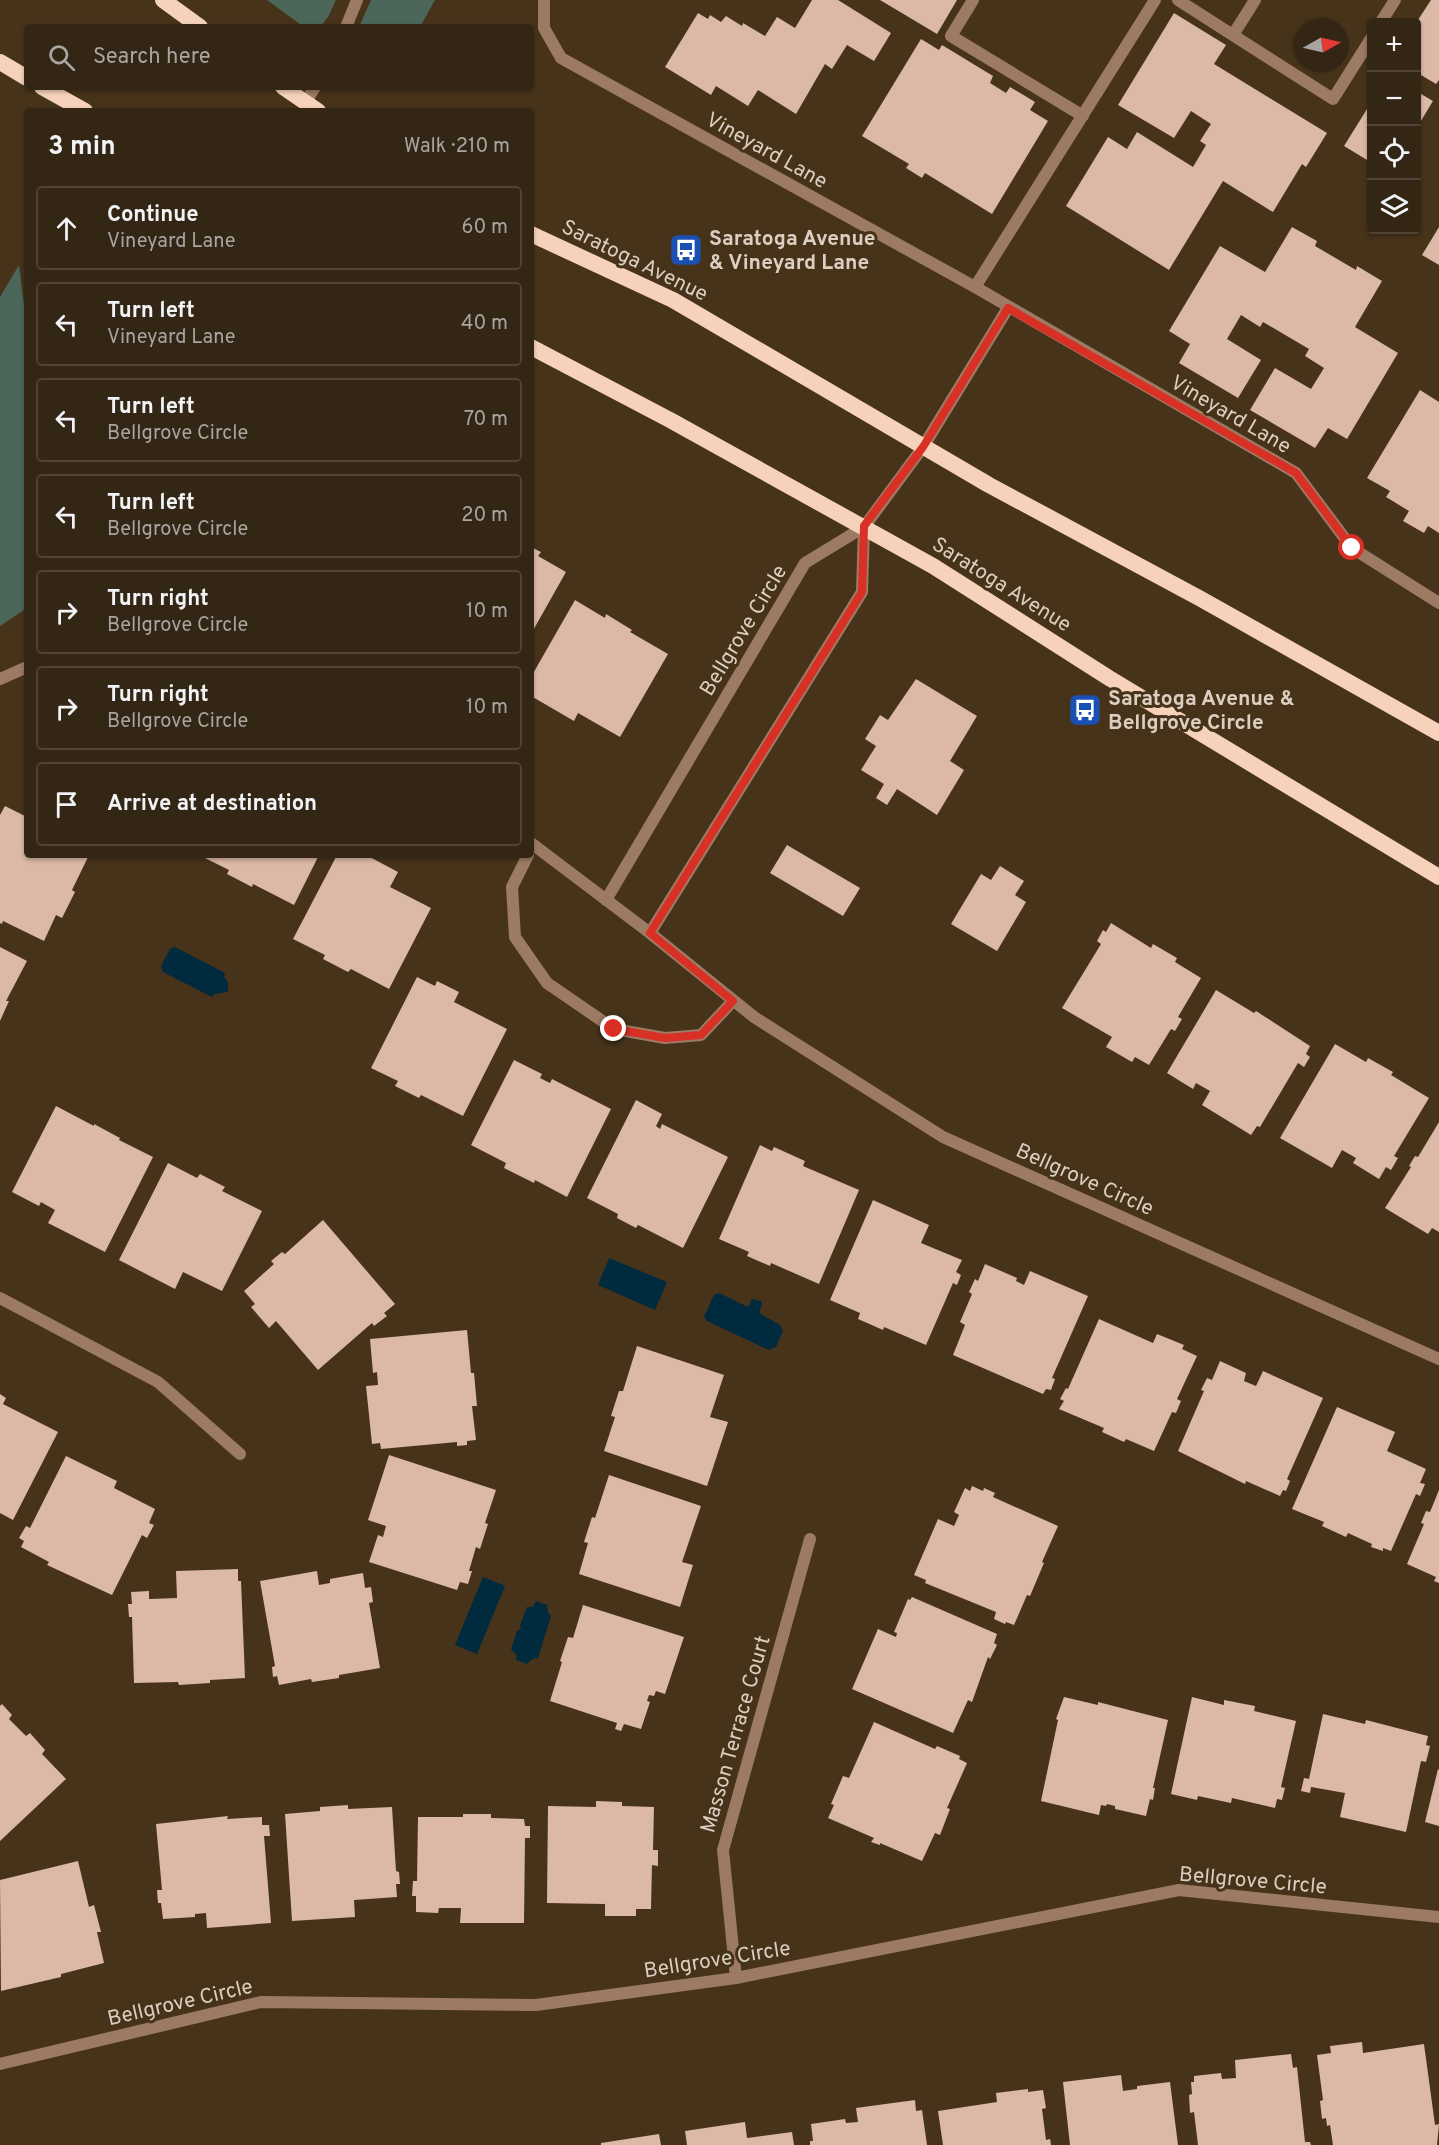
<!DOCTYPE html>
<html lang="en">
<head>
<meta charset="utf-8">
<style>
	body { margin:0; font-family:Overpass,sans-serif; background:#3c2e1d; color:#f1f3f6 }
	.controls { position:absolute; right:18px; top:18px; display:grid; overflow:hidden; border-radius:6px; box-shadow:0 2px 4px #0004 }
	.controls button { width:54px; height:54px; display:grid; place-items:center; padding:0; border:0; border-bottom:2px solid #4e4334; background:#342614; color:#f1f3f6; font:30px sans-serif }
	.compass { position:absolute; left:1295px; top:18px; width:54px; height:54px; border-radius:50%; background:#342614; box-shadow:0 2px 4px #0004; rotate:82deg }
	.stop { position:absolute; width:18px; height:18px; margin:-14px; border:4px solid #d93025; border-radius:50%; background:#fff }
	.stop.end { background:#d93025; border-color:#fff; box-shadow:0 2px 6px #0008 }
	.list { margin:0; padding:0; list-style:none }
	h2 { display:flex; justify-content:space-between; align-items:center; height:78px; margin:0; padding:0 24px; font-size:26px }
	h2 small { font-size:20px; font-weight:400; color:#a9a5a0 }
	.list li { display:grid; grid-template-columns:39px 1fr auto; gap:18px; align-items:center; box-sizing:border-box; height:84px; margin:0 12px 12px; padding:0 12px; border:2px solid #4e4334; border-radius:6px }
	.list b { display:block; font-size:22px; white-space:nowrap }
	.list p { margin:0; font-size:20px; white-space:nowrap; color:#a9a5a0 }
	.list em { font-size:20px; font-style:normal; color:#a9a5a0 }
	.icon { flex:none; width:33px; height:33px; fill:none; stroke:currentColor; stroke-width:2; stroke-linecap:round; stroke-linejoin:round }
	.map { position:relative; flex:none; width:1439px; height:2145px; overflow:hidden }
	.search { position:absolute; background:#342614; box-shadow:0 2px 4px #0004; left:24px; top:24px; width:510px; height:66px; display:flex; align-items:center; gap:15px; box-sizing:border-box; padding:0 21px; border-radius:6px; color:#a9a5a0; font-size:22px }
	.panel { position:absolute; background:#342614; box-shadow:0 2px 4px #0004; left:24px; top:108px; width:510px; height:750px; border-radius:6px }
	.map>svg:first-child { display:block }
</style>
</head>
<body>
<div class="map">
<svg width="1439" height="2145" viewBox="0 0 1439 2145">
	<rect width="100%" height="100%" fill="#46331a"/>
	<path fill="#4c6659" d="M267,0H336L328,17L320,27H304Z
		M371,0H435L420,27H359Z
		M19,265L27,328V608L0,626V297Z"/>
	<path fill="#002a3e" d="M175,947L225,973L224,977L228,982V992L214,994L212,997L163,972L161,966L170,949Z
		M609,1258L667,1282L655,1310L598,1285Z
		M719,1293L748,1307L752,1299L761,1301L762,1304L759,1313L780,1325L783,1331L776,1347L769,1350L707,1321L704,1317L714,1295Z
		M483,1577L505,1586L477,1654L455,1645Z
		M536,1601L547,1605L548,1613L551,1616L538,1658L532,1659L527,1664L516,1660L517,1656L511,1649L517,1631L521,1629L520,1625L527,1607H533Z"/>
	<path fill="#dcb8a6" d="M812,0H838L891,33L874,61L847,45L832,69L825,64L796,114L758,90L748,106L716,86L711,95L665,67L698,13L708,19L710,15L721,22L726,16L742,26L743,23L765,36L777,17L795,28Z
		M880,0H957L937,34Z
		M1431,0H1439V80L1436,84L1416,72V23Z
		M1174,13L1226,45L1214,64L1327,133L1306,167L1302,164L1273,212L1223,181L1169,270L1066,206L1108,137L1127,149L1137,132L1193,167L1206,145L1200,141L1211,124L1191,111L1174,138L1118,105Z
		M921,39L939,50L942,45L993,76L990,83L1006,93L1010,87L1035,102L1030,110L1048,121L992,214L925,173L922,178L906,168L909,164L862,136Z
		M1416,91L1433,101L1416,129Z
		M1372,101V163L1344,146Z
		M1292,227L1317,241L1315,246L1356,270L1357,266L1382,281L1355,327L1398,353L1347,439L1328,428L1315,448L1250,410L1275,368L1311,389L1324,368L1305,356L1309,349L1263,322L1260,327L1241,315L1227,339L1261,360L1238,398L1179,363L1190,344L1169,331L1220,246L1265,272Z
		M1439,227V265L1422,255Z
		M1420,390L1439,402V533L1428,526L1424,533L1403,521L1409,511L1386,497L1390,491L1367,478Z
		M531,547L541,552L538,556L566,572L531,634Z
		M575,600L605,618L606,614L632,630L630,632L668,654L620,737L578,713L574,721L531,696V677Z
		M916,679L977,716L950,761L964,770L937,815L897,789L887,805L876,798L884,784L861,770L876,746L865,739L880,715L888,720Z
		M5,806L27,817V855H89L72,890L75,892L62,918L56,915L44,941L3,921L2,924L0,923V815Z
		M787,845L860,888L843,916L770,873Z
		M199,855H319L294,905L253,884L252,887L227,874L229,870Z
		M337,855H366L398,872L390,887L431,908L389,989L351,969L348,972L323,959L325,955L293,939Z
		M1000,866L1024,881L1015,895L1026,902L997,951L951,924L981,874L991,880Z
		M1111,923L1151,948L1153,944L1177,958L1175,962L1201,978L1178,1017L1182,1019L1175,1031L1171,1029L1149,1065L1135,1057L1132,1062L1106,1047L1112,1037L1062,1008L1101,944L1097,941L1103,930L1106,932Z
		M0,947L27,961L6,1001H9L0,1021Z
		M417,977L435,986L437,981L459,992L454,1002L507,1029L463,1116L421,1095L419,1098L395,1086L398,1081L371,1068Z
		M1216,990L1254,1013L1256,1011L1310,1046L1306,1054L1310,1057L1304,1067L1298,1063L1260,1127L1257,1126L1251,1135L1202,1105L1210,1091L1196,1083L1193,1089L1167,1073Z
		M1335,1044L1366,1062L1368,1058L1393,1072L1391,1075L1429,1098L1394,1156L1398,1158L1391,1170L1386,1167L1379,1179L1353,1163L1356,1158L1342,1150L1332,1168L1280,1138Z
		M514,1060L542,1074L540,1078L550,1083L552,1079L611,1109L567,1197L535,1180L534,1183L504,1168L506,1163L471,1145Z
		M636,1100L662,1114L656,1126L660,1129L662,1124L728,1157L683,1248L638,1225L636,1228L617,1218L618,1214L587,1198Z
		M56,1106L94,1126V1124L120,1138L119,1140L153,1157L105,1252L48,1223L55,1210L41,1202L39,1206L12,1192Z
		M1439,1122V1232L1432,1228L1428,1234L1385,1208L1411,1167L1409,1166L1415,1156L1418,1157Z
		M760,1145L772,1151L774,1147L805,1161L803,1166L859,1190L819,1284L771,1263L770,1266L747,1256L749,1252L719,1239Z
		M168,1163L197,1178L200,1174L225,1187L222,1191L262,1211L222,1291L183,1272L175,1289L119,1260Z
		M873,1200L929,1225L921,1243L962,1260L956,1272L961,1275L957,1285L953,1283L926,1345L884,1327L883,1330L858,1319L860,1313L830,1300Z
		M323,1220L395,1304L384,1313L387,1316L374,1326L372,1323L318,1370L276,1321L269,1328L251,1307L255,1304L244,1291L274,1264L271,1261L282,1252L285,1254Z
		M985,1264L1017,1278L1016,1281L1024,1285L1030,1271L1088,1296L1052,1378L1055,1379L1051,1390L1046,1389L1043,1394L953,1355L965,1325L960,1322L972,1294L969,1292L975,1279L978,1281Z
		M1099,1319L1153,1343L1157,1334L1184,1345L1182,1349L1197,1356L1177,1399L1181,1401L1176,1413L1172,1412L1154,1451L1126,1439L1124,1442L1102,1432L1104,1428L1059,1409L1064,1401L1060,1399L1066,1388L1068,1389Z
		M467,1330L471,1373H474L477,1406H472L476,1440L467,1441V1445L457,1446V1442L381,1449L380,1443L372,1444L366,1386L378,1385L377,1372L373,1373L370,1339Z
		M637,1346L724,1375L710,1417L728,1422L707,1486L604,1451L615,1417L611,1416L619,1391H623Z
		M1220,1361L1246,1373L1244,1381L1256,1386L1263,1371L1323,1398L1287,1479L1290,1481L1286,1491L1283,1490L1280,1496L1246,1481L1245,1484L1178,1451L1204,1391L1201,1390L1207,1378L1212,1380Z
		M0,1394L6,1398L3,1404L58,1432L13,1520L0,1513Z
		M1337,1407L1395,1432L1387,1451L1426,1469L1420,1483L1425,1484L1420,1496L1416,1494L1391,1551L1383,1548V1551L1371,1547L1372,1544L1348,1533L1346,1537L1322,1526L1324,1522L1292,1509Z
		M389,1455L496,1490L485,1523L488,1524L480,1549L476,1547L469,1571H472L468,1584L460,1582L457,1590L369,1562L378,1535L383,1537L386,1526L368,1520Z
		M66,1456L117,1481L114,1488L155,1509L149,1523L154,1525L147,1538L142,1535L112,1595L47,1565L49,1562L21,1547L24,1541L19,1538L26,1526L30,1528Z
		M609,1475L701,1506L682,1562L693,1565L680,1607L579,1574L588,1543L584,1542L592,1517L595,1518Z
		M972,1486L983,1491L984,1488L995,1493L993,1497L1058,1526L1042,1562L1044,1563L1030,1596L1027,1595L1014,1625L1006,1622L1005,1624L994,1619L996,1612L925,1583L926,1580L914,1575L938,1519L954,1526L959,1515L954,1512L965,1488L970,1491Z
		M1439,1490V1583L1434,1581L1436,1577L1407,1564L1424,1524L1421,1523L1426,1511L1430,1512Z
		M238,1569V1581H241L245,1678L210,1680V1683L179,1685L178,1682L134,1683L132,1617H129L128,1604H132L131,1592L149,1591V1599L177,1598L176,1571Z
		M317,1571L319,1585L330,1583V1579L363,1573L365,1588L371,1587L373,1602L369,1603L380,1668L339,1675V1678L312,1682L311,1679L279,1685L277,1676L273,1677L272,1667L275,1666L260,1581Z
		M912,1597L997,1634L994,1643L997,1645L990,1659L988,1657L972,1702L968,1700L953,1733L852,1689L878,1629L896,1637L897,1633L894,1632L908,1599L910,1600Z
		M583,1605L684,1637L665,1694L656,1691L654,1696L649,1695L647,1701L650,1702L641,1729L624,1724L621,1731L615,1729L617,1723L550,1701L562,1662L560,1661L568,1637L573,1638Z
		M1064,1697L1098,1705V1702L1168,1720L1153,1788H1155L1153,1800L1150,1799L1146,1816L1115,1809V1806L1107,1804L1106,1806L1101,1805L1099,1815L1041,1801L1058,1720L1056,1719Z
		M1192,1697L1224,1705V1700L1255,1706L1254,1711L1296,1721L1281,1787L1285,1788L1282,1800L1277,1799L1275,1808L1232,1798L1231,1803L1198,1796L1197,1800L1171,1794Z
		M2,1704L12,1715L9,1719L26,1736L30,1733L45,1750L42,1754L66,1779L0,1841V1706Z
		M1323,1714L1365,1724L1366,1720L1428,1736L1426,1745L1430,1746L1426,1762L1421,1761L1406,1832L1340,1817L1345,1793L1311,1787L1310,1793L1301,1791L1304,1778L1309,1779Z
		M874,1722L935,1749L937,1746L960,1756L959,1759L967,1763L947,1808L950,1809L940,1835L935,1833L922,1861L880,1843V1845L871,1842L874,1838L828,1818L834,1805L831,1804L843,1776L849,1778Z
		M1438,1769L1439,1770V1826L1425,1822Z
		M596,1801L622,1802V1806L654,1807L653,1850H658V1866L652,1865L651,1909H636V1916H605V1904L547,1903L548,1806L596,1807Z
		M348,1805V1809L392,1807L396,1871L399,1872L400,1884H396L397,1897L354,1900L355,1917L292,1921L285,1814L320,1811V1807Z
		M463,1814H491V1818L524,1819L525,1826H530V1838H525L524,1923H460L461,1908H439L438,1913L416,1912V1896H412L413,1881H417L418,1817H463Z
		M228,1816L227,1819L262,1817V1825H269L270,1836H264L271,1923L207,1928L206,1913L195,1914V1917L163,1919L161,1903H158L157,1890H162L156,1824Z
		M78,1861L89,1907L94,1905L101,1932H97L104,1963L61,1974V1977L1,1991L0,1880Z
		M1362,2042L1363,2053L1424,2044L1435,2125L1439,2124L1437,2145H1333L1330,2125L1327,2126L1326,2118L1322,2119L1320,2101L1323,2100L1317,2055L1331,2053L1330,2046Z
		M1291,2054L1293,2068L1297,2067L1305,2142H1310L1311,2145H1198L1194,2112L1190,2113L1189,2095L1192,2094L1191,2082H1194V2076L1221,2073L1222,2079L1236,2078L1235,2060Z
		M1121,2075L1123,2091L1137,2089V2086L1170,2082L1178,2145H1070L1063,2082Z
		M1028,2089V2092L1043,2090L1046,2108L1042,2109L1046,2140L1050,2139L1051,2145H943L938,2111L997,2102L996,2093Z
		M915,2100L916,2111L922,2110L927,2145H810V2141H813L811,2124L845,2119L846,2123L858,2122L856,2108Z
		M745,2122L747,2138L792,2132L794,2145H687L685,2131Z
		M659,2134L661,2145H601V2143Z"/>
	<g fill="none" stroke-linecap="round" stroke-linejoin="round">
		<path stroke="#9c7a64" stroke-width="12" d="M973,0L951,36L1083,116
			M1178,0L1333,99L1372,37
			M1381,22L1395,0
			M346,27L357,0
			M1233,35L1255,0
			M305,103L315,87
			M975,287L1155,0"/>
		<path stroke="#9c7a64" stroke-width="12" d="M544,0V28L561,58L975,287L1296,473L1352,548L1439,603
			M0,679L27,667
			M531,843L650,933L754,1017L943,1137L1439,1359
			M528,855L512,887L515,937L547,983L614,1029L665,1038L701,1035L733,1001
			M606,900L805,563L864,527L923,447L1008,308
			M650,933L862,592L864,527
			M0,1298L158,1382L240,1454
			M736,1978L723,1850L810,1539
			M0,2064L261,2002L536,2005L736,1978L1179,1890L1439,1917"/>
		<path stroke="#f6d2ba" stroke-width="16" d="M163,0L200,27
			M0,62L27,78
			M42,87L85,111
			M283,87L318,111
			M531,234L673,300L989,485L1201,599L1439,733
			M531,347L670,420L933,566L1109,678L1439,877"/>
	</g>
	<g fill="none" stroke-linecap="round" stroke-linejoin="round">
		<path stroke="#d93025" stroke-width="8" d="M614,1029L665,1038L701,1035L733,1001L650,933L862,592L864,526L923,447L1008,308L1296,473L1352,548"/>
	</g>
	<defs>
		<g id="bus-square" transform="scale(1.725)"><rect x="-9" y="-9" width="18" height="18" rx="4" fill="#1a4fb4" stroke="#46331a"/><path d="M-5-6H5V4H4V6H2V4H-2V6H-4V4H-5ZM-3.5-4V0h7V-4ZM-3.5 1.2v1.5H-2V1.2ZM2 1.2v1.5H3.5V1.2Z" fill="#fff"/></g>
	</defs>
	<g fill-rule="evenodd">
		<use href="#bus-square" x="686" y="250"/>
		<use href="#bus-square" x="1085" y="710"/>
	</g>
	<g text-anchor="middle" stroke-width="6" stroke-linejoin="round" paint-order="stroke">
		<g font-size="21" fill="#dbcfc1" stroke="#46331a">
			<text transform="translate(767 150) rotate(29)" y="7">Vineyard Lane</text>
			<text transform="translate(635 260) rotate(26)" y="7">Saratoga Avenue</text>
			<text transform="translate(1231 414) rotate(30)" y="7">Vineyard Lane</text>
			<text transform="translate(1002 584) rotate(32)" y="7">Saratoga Avenue</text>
			<text transform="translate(743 630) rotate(-59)" y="7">Bellgrove Circle</text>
			<text transform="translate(1085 1179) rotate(24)" y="7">Bellgrove Circle</text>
			<text transform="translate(735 1734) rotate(-74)" y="7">Masson Terrace Court</text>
			<text transform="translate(1253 1880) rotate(5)" y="7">Bellgrove Circle</text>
			<text transform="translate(717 1959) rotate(-9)" y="7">Bellgrove Circle</text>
			<text transform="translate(180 2002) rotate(-13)" y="7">Bellgrove Circle</text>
		</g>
		<g font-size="21" font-weight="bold" fill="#dbcfc1" stroke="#46331a" text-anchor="start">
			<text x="709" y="245">Saratoga Avenue<tspan x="709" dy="24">&amp; Vineyard Lane</tspan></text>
			<text x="1108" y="705">Saratoga Avenue &amp;<tspan x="1108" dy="24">Bellgrove Circle</tspan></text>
		</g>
	</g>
</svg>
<div class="controls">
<button>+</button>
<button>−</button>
<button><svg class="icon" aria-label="locate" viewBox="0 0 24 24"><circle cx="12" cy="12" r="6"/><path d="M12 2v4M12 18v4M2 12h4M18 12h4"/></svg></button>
<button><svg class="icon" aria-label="layers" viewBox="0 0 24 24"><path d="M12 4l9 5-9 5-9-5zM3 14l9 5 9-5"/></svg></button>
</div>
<svg class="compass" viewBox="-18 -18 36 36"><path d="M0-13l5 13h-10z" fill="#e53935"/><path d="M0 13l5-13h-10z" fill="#a9a5a0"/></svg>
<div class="stop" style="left:1352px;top:548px"></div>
<div class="stop end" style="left:614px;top:1029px"></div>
<div class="search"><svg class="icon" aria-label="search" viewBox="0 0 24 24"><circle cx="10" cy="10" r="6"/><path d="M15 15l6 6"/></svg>Search here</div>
<section class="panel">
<h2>3 min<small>Walk · 210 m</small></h2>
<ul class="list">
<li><svg class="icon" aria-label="ahead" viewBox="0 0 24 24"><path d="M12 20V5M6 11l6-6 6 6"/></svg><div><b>Continue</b><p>Vineyard Lane</p></div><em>60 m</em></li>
<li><svg class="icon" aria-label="left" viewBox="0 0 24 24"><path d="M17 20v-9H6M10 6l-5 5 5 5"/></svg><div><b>Turn left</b><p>Vineyard Lane</p></div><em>40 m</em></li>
<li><svg class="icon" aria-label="left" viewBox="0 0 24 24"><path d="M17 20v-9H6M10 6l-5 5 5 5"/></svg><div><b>Turn left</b><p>Bellgrove Circle</p></div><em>70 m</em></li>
<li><svg class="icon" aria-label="left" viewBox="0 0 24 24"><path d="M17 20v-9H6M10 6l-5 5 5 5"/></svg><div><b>Turn left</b><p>Bellgrove Circle</p></div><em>20 m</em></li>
<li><svg class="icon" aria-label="right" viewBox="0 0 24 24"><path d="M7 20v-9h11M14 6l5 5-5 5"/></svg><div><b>Turn right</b><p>Bellgrove Circle</p></div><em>10 m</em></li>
<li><svg class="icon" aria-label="right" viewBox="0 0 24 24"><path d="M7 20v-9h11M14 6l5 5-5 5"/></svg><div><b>Turn right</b><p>Bellgrove Circle</p></div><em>10 m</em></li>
<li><svg class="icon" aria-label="arrive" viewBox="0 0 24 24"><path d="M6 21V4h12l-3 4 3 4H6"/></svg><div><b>Arrive at destination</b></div></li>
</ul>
</section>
</div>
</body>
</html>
